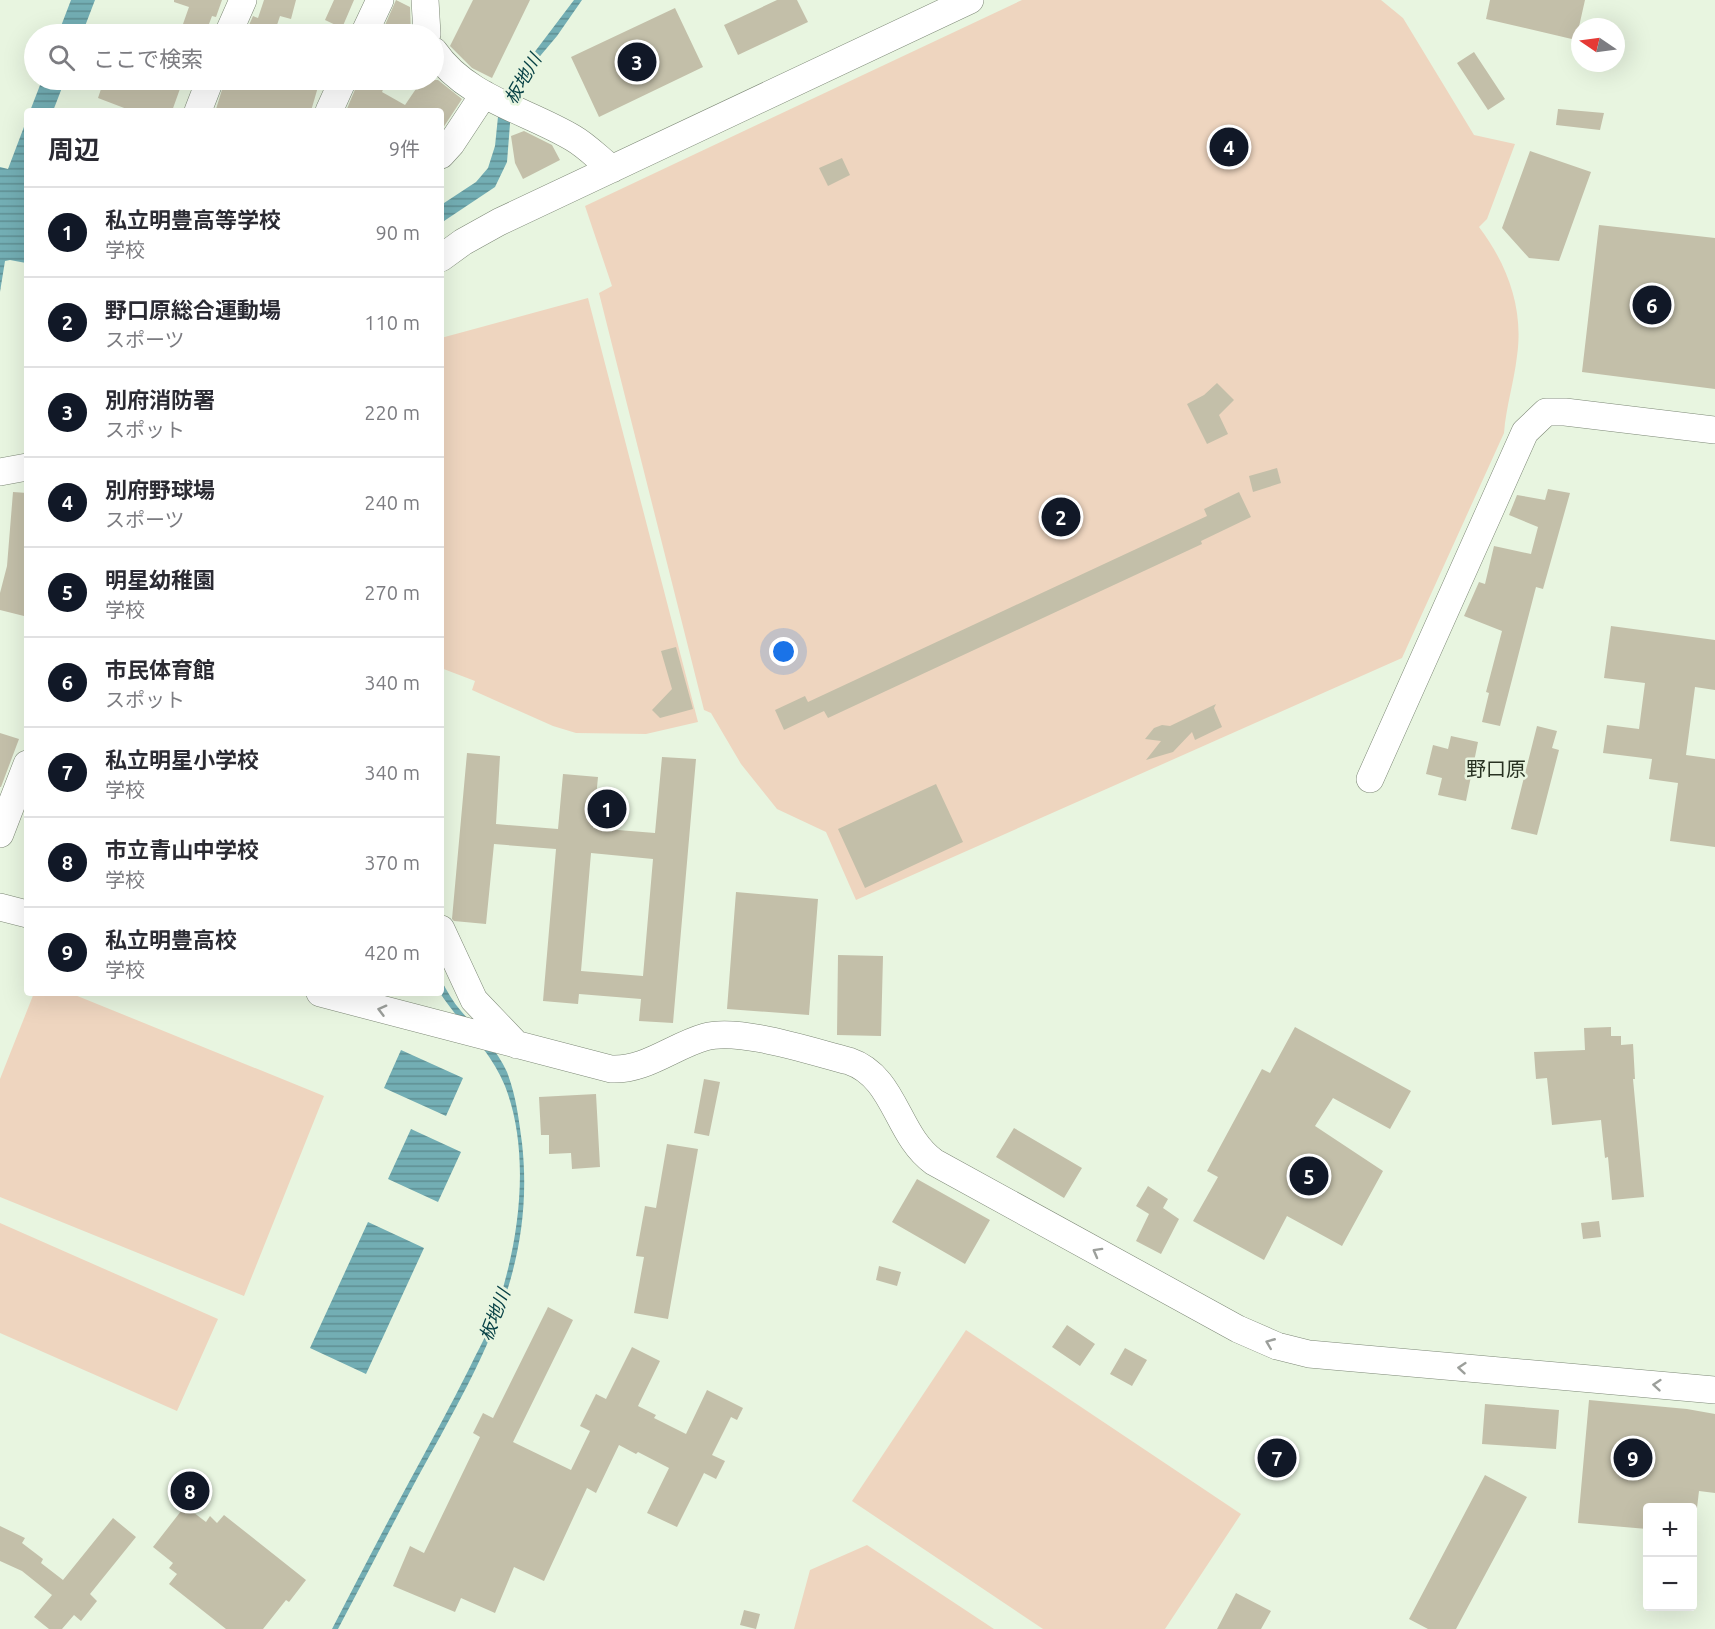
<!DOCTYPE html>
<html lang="ja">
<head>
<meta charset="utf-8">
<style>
	body { margin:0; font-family:Ubuntu,"Noto Sans JP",sans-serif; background:#f2f2f3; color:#2b2b33 }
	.controls { position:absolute; right:18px; bottom:18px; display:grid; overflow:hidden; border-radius:6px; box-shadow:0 6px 24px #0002 }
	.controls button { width:54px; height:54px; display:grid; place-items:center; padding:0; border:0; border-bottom:2px solid #e1e1e2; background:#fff; color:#2b2b33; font:30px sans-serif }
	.compass { position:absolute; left:1571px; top:18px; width:54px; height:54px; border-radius:50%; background:#fff; box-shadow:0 6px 24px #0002; rotate:283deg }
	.you { position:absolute; left:784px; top:652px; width:21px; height:21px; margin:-15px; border:4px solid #fff; border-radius:50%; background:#1a73e8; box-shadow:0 0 0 9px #1a73e833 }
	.badge { display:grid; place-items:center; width:39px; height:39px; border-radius:50%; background:#111827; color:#fff; font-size:20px; font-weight:700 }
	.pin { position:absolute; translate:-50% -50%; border:3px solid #fff; box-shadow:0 2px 6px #0006 }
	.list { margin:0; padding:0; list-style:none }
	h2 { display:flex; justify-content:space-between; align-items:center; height:78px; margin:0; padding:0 24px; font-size:26px }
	h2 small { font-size:20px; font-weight:400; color:#7c7c81 }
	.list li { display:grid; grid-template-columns:39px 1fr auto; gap:18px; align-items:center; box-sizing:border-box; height:90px; padding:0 24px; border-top:2px solid #e1e1e2 }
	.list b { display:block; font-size:22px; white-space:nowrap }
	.list p { margin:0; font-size:20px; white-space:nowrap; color:#7c7c81 }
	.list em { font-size:20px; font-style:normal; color:#7c7c81 }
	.icon { flex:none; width:33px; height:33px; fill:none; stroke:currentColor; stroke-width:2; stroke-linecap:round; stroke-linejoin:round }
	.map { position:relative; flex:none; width:1715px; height:1629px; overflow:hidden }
	.search { position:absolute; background:#fff; box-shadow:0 6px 24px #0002; left:24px; top:24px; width:420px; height:66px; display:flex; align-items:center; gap:15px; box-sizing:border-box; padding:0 21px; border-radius:33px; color:#7c7c81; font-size:22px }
	.panel { position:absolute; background:#fff; box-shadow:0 6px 24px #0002; left:24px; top:108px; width:420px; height:888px; border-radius:6px }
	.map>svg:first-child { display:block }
</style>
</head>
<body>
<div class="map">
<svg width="1715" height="1629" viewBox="0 0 1715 1629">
	<defs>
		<pattern id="water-rules" width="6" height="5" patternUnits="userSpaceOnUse" patternTransform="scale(1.5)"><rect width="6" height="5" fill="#73aeb4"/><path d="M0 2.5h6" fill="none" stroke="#5f8f93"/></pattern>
	</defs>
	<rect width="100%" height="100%" fill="#e8f5e0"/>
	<path fill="#eed5bf" d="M1022,0H1381L1403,18L1474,135L1515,144L1487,219L1479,227C1507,264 1524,308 1517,356C1514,382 1506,407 1504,433L1402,658L856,900L826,832L777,809L741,764L711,713L704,710L599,293L612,286L585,206Z
		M588,298L698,722L646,734L576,733L553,726L472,690L475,681L441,668V338Z
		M34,993H70L324,1096L244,1296L0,1197V1079Z
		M0,1223L218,1319L177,1411L0,1333Z
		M966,1330L1241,1514L1165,1629H1043L852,1501Z
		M867,1545L994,1629H794L810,1570Z"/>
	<path fill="url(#water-rules)" d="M71,0H95L82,34H58Z
		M574,0H582L557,36L530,68L525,78L511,111L507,162L495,187L441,223V205L476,182L488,168L495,146L499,107L507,98L524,66Z
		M42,80H65L53,111H30Z
		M27,119V259L26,263L10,260L5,261L0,292V167L8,169Z
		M441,980C447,991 453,1002 461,1011C478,1031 496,1048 507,1072C516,1095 519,1120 522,1143C537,1278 473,1375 412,1488C387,1535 363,1582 338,1629H332C357,1581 382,1532 408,1484C429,1445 450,1407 470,1367C476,1354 484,1340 490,1326C518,1255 533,1158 505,1086C490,1049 461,1025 440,993Z
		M401,1050L463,1078L446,1116L384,1088Z
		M411,1129L461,1152L438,1202L388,1179Z
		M368,1222L424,1248L366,1374L310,1348Z"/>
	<path fill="#c3bfa9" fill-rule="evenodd" d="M174,0H222L216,17L212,16L206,32L183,24L189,7L174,2Z
		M264,0H296L291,19L280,16L274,34H245L253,16L258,18Z
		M334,0H354L342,28L325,20Z
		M396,0L410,7L411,34H404L385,25Z
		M473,0H530L492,78L472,68L450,46Z
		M777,0H797L808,22L738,55L724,25Z
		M1490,0H1585L1576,40L1486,19Z
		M675,8L703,67L599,117L571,57Z
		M1474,52L1505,99L1488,110L1457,63Z
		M104,80H163L181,86L172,111H132L98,98Z
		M225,80H320L311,111H223L216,109Z
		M359,80H387L382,92L405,105L422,80H438L462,99L441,131V111H346Z
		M1558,109L1604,113L1600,130L1556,125Z
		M524,131L552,145L560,160L523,179L515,163L511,136Z
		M1530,151L1591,172L1559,261L1529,258L1502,228Z
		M842,158L850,175L828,186L819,168Z
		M1599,225L1715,238V389L1582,372Z
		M1217,383L1234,400L1219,415L1228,434L1207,444L1187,404L1204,395Z
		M1277,468L1281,483L1253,492L1249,476Z
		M1548,489L1570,493L1543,589L1536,587L1500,726L1482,722L1489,693L1486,692L1502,631L1464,616L1479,582L1485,584L1494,546L1531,554L1538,527L1509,515L1517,495L1545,500Z
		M13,492L27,493V607L24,616L0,610V593L7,566Z
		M1239,492L1251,517L1201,541L1202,544L828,718L824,711L784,730L775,710L805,696L808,702L1207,516L1204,509Z
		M1611,626L1715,640V690L1695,687L1686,755L1715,759V847L1670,841L1678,783L1649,779L1652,759L1603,753L1607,725L1639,729L1645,683L1604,678Z
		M676,647L693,709L660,718L652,710L672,689L661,651Z
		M1216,704L1214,708L1222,727L1195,740L1192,732L1173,752L1146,760L1161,741L1145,739L1154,728L1162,725L1170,726Z
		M1537,726L1557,731L1552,748L1559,750L1537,835L1511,829Z
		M0,733L19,739L1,787H0Z
		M1451,736L1478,742L1466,801L1438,795L1442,778L1426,774L1433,745L1448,749Z
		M467,753L500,756L496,824L558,829L563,774L598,777L593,828L655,833L662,757L696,759L673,1023L639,1021L641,999L579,994L578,1004L543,1001L556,849L494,844L486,924L454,921L452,919ZM591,853L653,859L643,976L581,971Z
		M936,784L963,842L865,888L838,829Z
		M736,892L818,899L809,1015L727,1009Z
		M838,955L883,956L881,1036L837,1035Z
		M1295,1027L1411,1091L1390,1129L1333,1098L1315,1126L1383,1171L1342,1246L1287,1216L1264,1260L1193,1221L1218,1177L1207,1171L1262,1069L1270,1073Z
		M1611,1027V1036H1621V1045L1633,1044L1635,1079H1633L1644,1197L1612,1200L1608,1157L1605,1158L1601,1120L1552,1125L1547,1078L1536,1079L1534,1052L1585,1050L1584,1028Z
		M704,1079L720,1082L709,1136L694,1133Z
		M596,1094L600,1167L572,1169L571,1153L549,1154V1135H541L539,1097Z
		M1014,1128L1082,1168L1064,1198L996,1157Z
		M667,1144L698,1149L668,1319L634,1313L644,1257L636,1256L645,1206L656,1208Z
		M917,1179L990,1220L965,1264L892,1222Z
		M1148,1186L1168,1199L1163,1208L1179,1219L1161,1254L1136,1241L1149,1214L1136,1206Z
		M1599,1221L1601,1237L1583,1239L1581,1223Z
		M879,1266L901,1272L897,1286L876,1280Z
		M548,1307L573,1320L513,1442L571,1470L590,1431L580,1426L596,1394L606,1399L632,1347L660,1361L638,1406L656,1415L654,1418L686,1434L707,1390L743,1408L737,1420L731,1417L712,1455L725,1461L716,1479L704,1473L677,1527L647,1513L669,1468L638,1452L636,1454L619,1445L596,1493L587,1488L544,1581L514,1567L495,1613L461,1598L455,1612L393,1586L410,1546L424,1553L480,1437L473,1433L483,1413L493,1418Z
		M1067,1325L1095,1344L1080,1366L1052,1347Z
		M1125,1348L1147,1360L1132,1386L1110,1374Z
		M1589,1400L1687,1409L1715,1414V1493L1699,1491L1697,1508H1647V1529L1578,1523Z
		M1485,1404L1559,1410L1556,1449L1482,1444Z
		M1485,1475L1527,1497L1456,1629H1428L1409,1619Z
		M185,1506L206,1522L210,1516L217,1523L224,1515L306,1580L289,1602L286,1600L263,1629H226L169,1584L177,1574L169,1568L173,1563L153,1547Z
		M113,1518L136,1537L90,1594L97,1601L81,1621L74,1615L62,1629H49L34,1617L52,1595L22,1571L0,1561V1526L25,1538L22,1543L43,1559L41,1563L63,1580Z
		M1236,1593L1271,1611L1261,1629H1217Z
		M744,1610L760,1614L756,1629L740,1625Z"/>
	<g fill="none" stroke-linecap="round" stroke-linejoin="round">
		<g stroke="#7d8876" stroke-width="28">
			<path id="minor" d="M425,0L427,34
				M228,34L243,0
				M364,34L380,0
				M434,51C466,98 526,110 573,138C587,146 599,159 612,169
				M198,111L210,80
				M329,111L343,80
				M441,155L451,144L484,94
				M441,258L463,242L499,222L970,0
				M0,472L27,467
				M1370,779L1525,432L1546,412H1565L1715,430
				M0,834L27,764
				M0,907L27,914
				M441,929L474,1000L517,1045
				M320,993L611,1069C645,1071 673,1046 705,1037C739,1027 813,1052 849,1061C896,1077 896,1135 934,1162L1238,1329L1277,1346L1309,1354L1715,1390"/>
		</g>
		<use href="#minor" stroke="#fff" stroke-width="27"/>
	</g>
	<defs><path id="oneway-chevron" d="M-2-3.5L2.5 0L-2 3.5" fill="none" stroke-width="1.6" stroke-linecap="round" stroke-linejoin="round" transform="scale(1.5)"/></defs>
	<g stroke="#9c9f9b">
		<use href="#oneway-chevron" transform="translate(382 1010) rotate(-165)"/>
		<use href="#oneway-chevron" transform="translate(1097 1252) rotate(-151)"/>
		<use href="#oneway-chevron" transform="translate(1270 1343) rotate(-158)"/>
		<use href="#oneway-chevron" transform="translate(1462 1368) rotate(-175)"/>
		<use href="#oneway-chevron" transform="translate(1657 1385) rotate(-175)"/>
	</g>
	<g text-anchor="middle" stroke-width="5" stroke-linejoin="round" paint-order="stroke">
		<g font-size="18" font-style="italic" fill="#074145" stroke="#e8f5e0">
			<text transform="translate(523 79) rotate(-60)" y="6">板地川</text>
			<text transform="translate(495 1315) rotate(-69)" y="6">板地川</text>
		</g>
		<g font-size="20" fill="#283222" stroke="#e8f5e0">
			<text x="1496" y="776">野口原</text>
		</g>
	</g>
</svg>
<div class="controls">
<button>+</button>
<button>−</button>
</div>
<svg class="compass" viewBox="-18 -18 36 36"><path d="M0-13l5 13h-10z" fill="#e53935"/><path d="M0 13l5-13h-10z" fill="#7c7c81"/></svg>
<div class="you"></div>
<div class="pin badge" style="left:607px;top:809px">1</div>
<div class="pin badge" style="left:1061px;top:517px">2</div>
<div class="pin badge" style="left:637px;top:62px">3</div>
<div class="pin badge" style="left:1229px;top:147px">4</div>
<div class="pin badge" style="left:1309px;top:1176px">5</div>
<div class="pin badge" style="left:1652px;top:305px">6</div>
<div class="pin badge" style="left:1277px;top:1458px">7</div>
<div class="pin badge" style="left:190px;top:1491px">8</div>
<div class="pin badge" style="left:1633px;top:1458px">9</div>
<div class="search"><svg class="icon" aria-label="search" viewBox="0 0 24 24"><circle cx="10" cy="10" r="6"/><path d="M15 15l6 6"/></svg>ここで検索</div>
<section class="panel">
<h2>周辺<small>9件</small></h2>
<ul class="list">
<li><span class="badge">1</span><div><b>私立明豊高等学校</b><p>学校</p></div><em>90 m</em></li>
<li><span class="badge">2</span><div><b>野口原総合運動場</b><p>スポーツ</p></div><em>110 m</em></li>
<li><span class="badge">3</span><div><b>別府消防署</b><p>スポット</p></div><em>220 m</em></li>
<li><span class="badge">4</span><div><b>別府野球場</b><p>スポーツ</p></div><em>240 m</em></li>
<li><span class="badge">5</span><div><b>明星幼稚園</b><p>学校</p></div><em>270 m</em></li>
<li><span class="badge">6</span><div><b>市民体育館</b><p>スポット</p></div><em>340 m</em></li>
<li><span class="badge">7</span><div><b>私立明星小学校</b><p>学校</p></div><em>340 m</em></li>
<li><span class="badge">8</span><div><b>市立青山中学校</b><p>学校</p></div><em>370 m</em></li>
<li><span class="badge">9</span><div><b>私立明豊高校</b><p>学校</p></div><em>420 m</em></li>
</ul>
</section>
</div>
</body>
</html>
